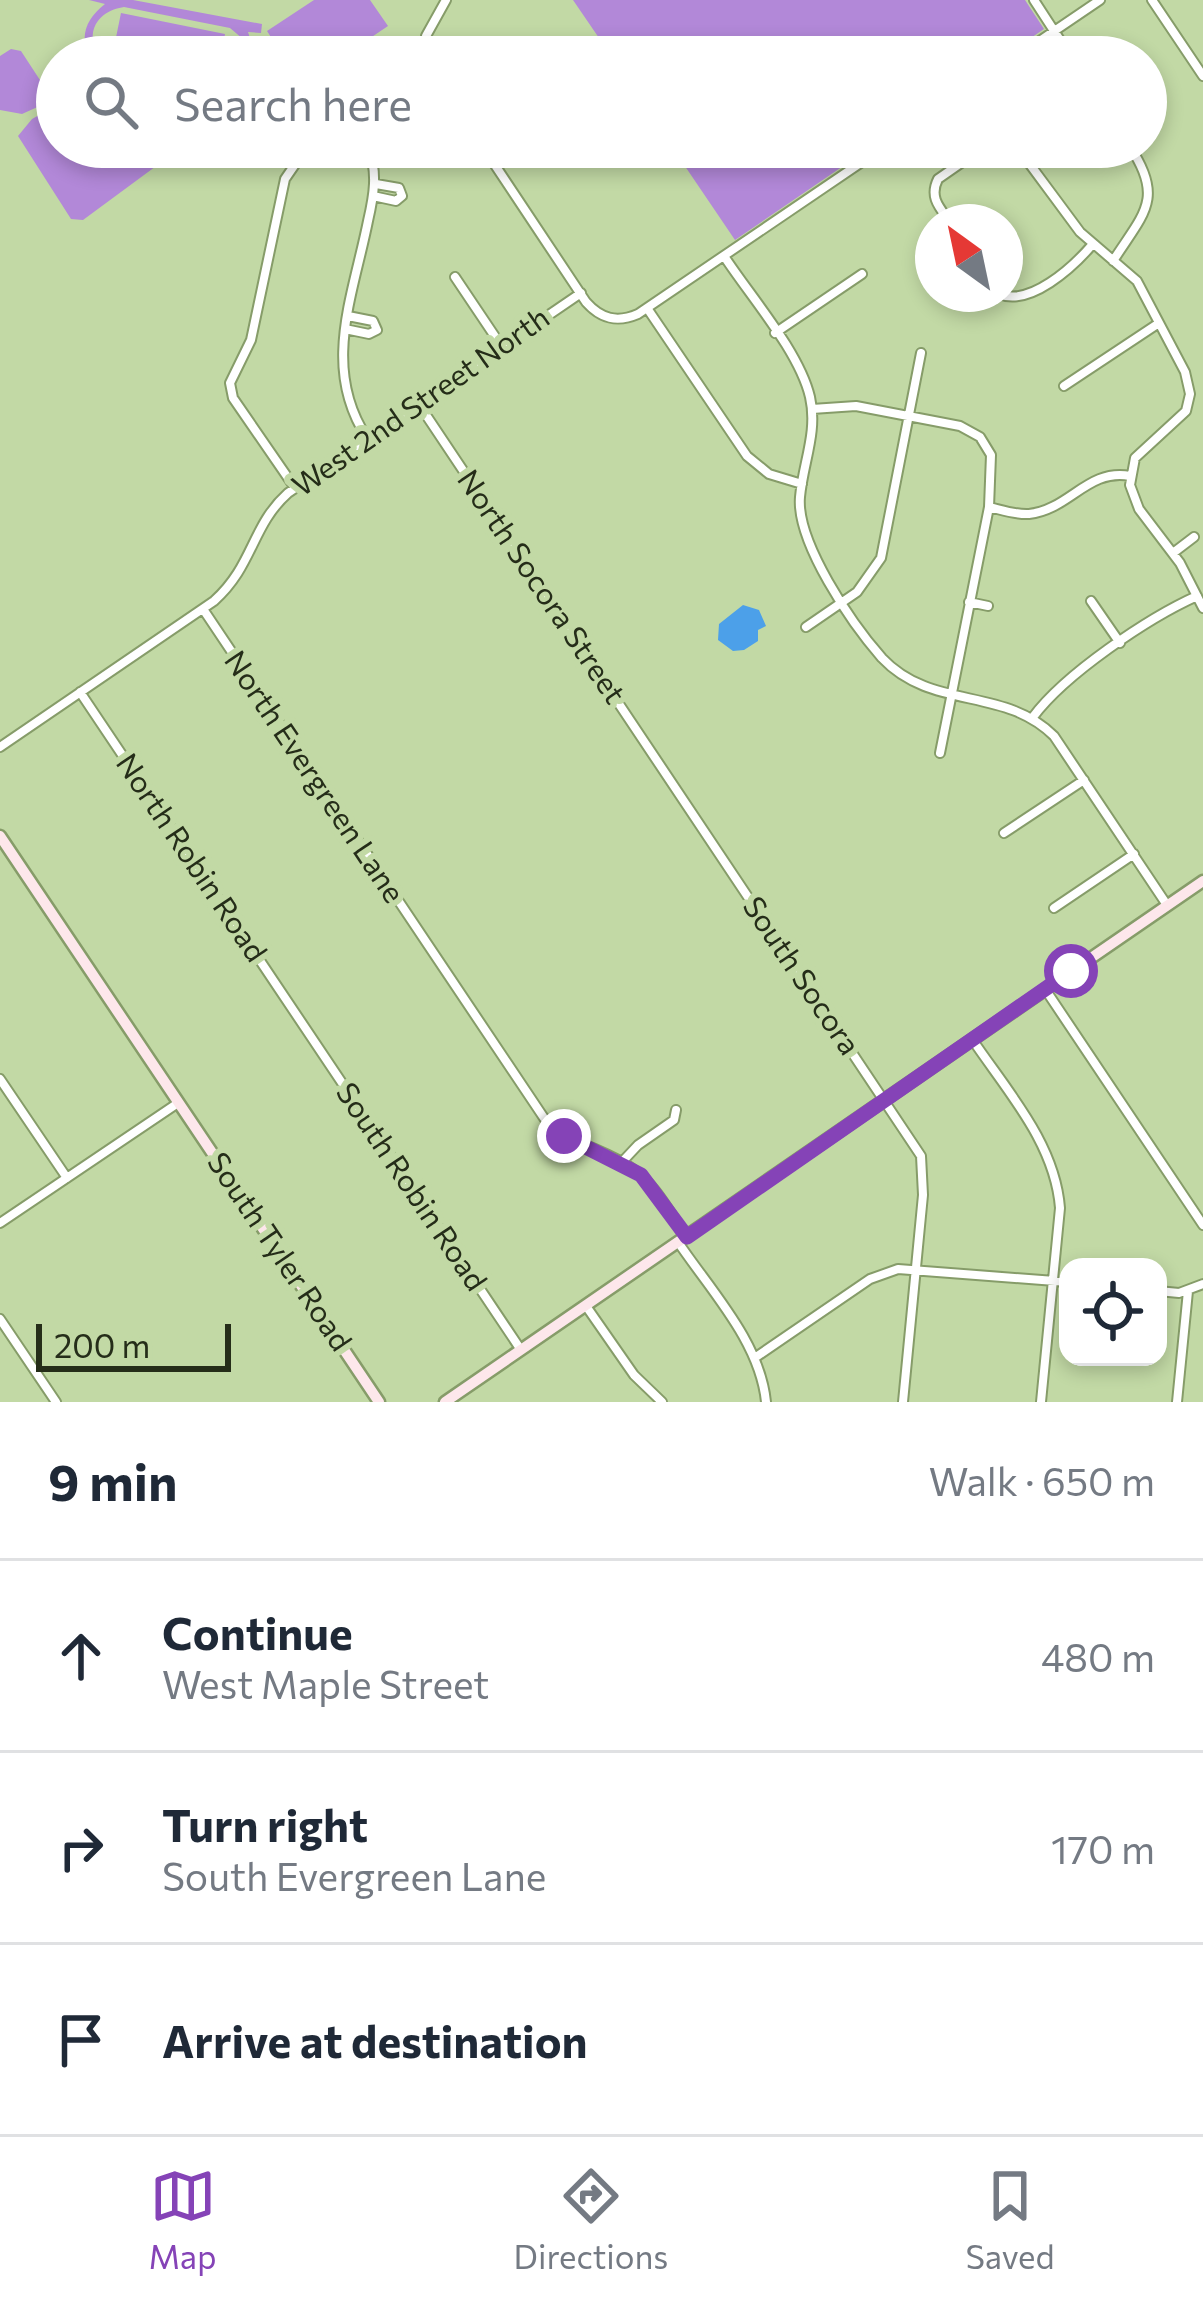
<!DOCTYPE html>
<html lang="en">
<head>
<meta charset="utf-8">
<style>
	body { margin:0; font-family:Commissioner,sans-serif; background:#f2f2f3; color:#1f2937 }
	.controls { position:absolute; right:36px; bottom:36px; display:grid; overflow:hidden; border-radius:24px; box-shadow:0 6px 18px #0003 }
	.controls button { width:108px; height:108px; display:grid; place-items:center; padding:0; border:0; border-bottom:3px solid #e0e1e3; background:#fff; color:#1f2937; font:60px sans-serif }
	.compass { position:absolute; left:915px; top:204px; width:108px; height:108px; border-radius:50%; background:#fff; box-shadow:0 6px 18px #0003; rotate:327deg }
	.scale { position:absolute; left:36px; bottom:30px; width:195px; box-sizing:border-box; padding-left:12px; border:6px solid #252d19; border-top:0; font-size:33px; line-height:42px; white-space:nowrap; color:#252d19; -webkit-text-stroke:9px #c2d9a5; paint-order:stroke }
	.stop { position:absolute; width:36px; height:36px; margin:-27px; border:9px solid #8543b7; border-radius:50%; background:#fff }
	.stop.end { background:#8543b7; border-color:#fff; box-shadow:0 3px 12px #0008 }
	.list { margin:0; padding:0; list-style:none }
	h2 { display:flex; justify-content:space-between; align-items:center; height:156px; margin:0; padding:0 48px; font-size:51px }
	h2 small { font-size:39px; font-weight:400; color:#747a83 }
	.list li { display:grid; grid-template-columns:78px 1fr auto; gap:36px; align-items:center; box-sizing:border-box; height:192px; padding:0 48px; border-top:3px solid #e0e1e3 }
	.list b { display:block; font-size:45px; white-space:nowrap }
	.list p { margin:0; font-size:39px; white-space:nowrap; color:#747a83 }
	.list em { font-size:39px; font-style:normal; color:#747a83 }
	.icon { flex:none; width:66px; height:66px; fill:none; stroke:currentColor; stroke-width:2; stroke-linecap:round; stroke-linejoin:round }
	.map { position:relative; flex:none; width:1203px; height:1402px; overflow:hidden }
	.search { position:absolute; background:#fff; box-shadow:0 6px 18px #0003; left:36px; right:36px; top:36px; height:132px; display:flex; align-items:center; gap:30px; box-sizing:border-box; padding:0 42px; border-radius:66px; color:#747a83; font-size:45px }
	.sheet { height:732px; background:#fff }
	nav { display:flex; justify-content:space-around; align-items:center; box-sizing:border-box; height:168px; border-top:3px solid #e0e1e3; background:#fff; font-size:33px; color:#747a83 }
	nav a { display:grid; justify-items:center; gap:6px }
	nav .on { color:#8543b7 }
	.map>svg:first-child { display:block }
</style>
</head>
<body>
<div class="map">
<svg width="1203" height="1402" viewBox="0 0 1203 1402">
	<rect width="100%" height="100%" fill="#c2d9a5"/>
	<path fill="#b288d8" d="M89,0H133L262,24L261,33L248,32L256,57H249L243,39L230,28L124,7C97,11 85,32 98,57H89C79,35 87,18 105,4Z
		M314,0H370L388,26L342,57H284L267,31Z
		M573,0H1025L1044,29L1003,57H612Z
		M121,13L225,34L221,57H112Z
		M11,49L21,51L53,100L22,114L0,110V56Z
		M57,105V147H157L163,161L83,220L71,219L18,136L32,119Z
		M672,147H871L735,240Z"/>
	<path fill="#4ca0e9" d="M743,605L759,610L766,626L758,630V641L744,650L733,651L718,640L719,624Z"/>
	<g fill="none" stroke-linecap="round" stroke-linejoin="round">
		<g stroke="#869c69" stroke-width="12">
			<path id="street" d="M1034,0L1071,57
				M1152,0L1203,76
				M426,57V36L446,0
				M1016,57L1100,0
				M483,147L586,302C601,319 617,323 638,314L884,147
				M1017,147L1080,232L1137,281L1185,372L1190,394L1186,411L1135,458L1130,485L1139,509L1180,563L1203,608
				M373,196L396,201L402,196L399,188L376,184
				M950,222C939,207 929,197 938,179L984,147
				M724,256C750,296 799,351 810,397C818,432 803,463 800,497C796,542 852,624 882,658C932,711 1004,686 1054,736L1167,905
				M1113,261C1143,214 1165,199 1130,147
				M455,277L502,347
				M999,294C1030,307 1073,267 1092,245
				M647,308L747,456L769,474L802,484
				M345,329L369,334L377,330L373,321L348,316
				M775,333L862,274
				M1064,386L1159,323
				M418,403L921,1156L923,1195L903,1402
				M812,409L856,406L960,426L980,437L991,455L989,507L940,753
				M367,438C321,368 353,296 368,221C374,195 378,172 368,147
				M295,488L233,398L230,383L251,340L285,179L307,147
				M989,507C1002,510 1016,515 1029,514C1069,510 1088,468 1130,476
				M1173,553L1194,537
				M1091,601L1120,643
				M969,602L988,606
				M203,609L544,1118C570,1145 604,1148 633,1169C656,1185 670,1213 686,1236
				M806,627L857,592L881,558L921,353
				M80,692L521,1350
				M1033,717C1065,674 1148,618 1197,596
				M0,747L214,601C254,565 251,526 288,493L581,293
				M1004,833L1084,780
				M1054,908L1134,854
				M1045,989L1203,1225
				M972,1039C1007,1091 1055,1143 1060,1208L1041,1402
				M0,1079L67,1178
				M622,1162L638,1145L674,1120L676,1110
				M0,1223L178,1103
				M678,1242C711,1291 760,1342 766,1402
				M1158,1291L1179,1293L1203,1284
				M586,1306L634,1375L662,1402
				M0,1319L56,1402
				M756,1357L870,1279L898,1269L1068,1282
				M1177,1402L1188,1291"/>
		</g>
		<g stroke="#869c69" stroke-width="15">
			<path id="secondary" d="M0,836L379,1402
				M445,1402L1203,881"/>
		</g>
		<use href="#street" stroke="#fff" stroke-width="8"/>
		<use href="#secondary" stroke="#fde7eb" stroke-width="10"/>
	</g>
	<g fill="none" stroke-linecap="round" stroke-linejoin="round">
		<path stroke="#8543b7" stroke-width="15" d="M564,1136L641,1175L687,1237L1071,971"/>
	</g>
	<g text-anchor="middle" stroke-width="12" stroke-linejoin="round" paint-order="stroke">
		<g font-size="30" fill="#252d19" stroke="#c2d9a5">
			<text transform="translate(421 402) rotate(-35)" y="10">West 2nd Street North</text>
			<text transform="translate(541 587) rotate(56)" y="10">North Socora Street</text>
			<text transform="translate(314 777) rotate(56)" y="10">North Evergreen Lane</text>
			<text transform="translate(191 858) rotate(56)" y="10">North Robin Road</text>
			<text transform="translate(801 976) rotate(56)" y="10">South Socora</text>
			<text transform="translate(411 1187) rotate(56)" y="10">South Robin Road</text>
			<text transform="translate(279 1252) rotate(56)" y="10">South Tyler Road</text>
		</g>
	</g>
</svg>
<div class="controls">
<button><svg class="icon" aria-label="locate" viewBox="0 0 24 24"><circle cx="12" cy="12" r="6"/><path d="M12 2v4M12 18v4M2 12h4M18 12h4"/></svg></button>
</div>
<svg class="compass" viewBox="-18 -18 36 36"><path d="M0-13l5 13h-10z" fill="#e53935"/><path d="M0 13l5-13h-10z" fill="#747a83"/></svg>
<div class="scale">200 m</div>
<div class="stop" style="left:1071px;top:971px"></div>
<div class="stop end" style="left:564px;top:1136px"></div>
<div class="search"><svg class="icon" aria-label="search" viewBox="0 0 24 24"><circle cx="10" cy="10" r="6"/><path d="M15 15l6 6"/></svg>Search here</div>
</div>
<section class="sheet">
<h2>9 min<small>Walk · 650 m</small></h2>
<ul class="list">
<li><svg class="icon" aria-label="ahead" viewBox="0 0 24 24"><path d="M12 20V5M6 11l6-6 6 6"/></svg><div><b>Continue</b><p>West Maple Street</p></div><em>480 m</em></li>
<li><svg class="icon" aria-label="right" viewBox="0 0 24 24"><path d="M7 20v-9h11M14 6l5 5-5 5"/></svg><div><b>Turn right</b><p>South Evergreen Lane</p></div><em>170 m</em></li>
<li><svg class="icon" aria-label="arrive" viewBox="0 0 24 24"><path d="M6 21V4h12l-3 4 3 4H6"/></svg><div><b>Arrive at destination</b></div></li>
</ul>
</section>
<nav>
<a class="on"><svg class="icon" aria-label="map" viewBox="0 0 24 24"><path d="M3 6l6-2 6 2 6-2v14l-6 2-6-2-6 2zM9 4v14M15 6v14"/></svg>Map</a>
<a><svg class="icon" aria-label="directions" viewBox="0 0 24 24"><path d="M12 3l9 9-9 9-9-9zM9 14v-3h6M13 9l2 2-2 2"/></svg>Directions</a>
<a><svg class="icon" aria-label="saved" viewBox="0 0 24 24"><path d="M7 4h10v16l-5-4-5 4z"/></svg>Saved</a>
</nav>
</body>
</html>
